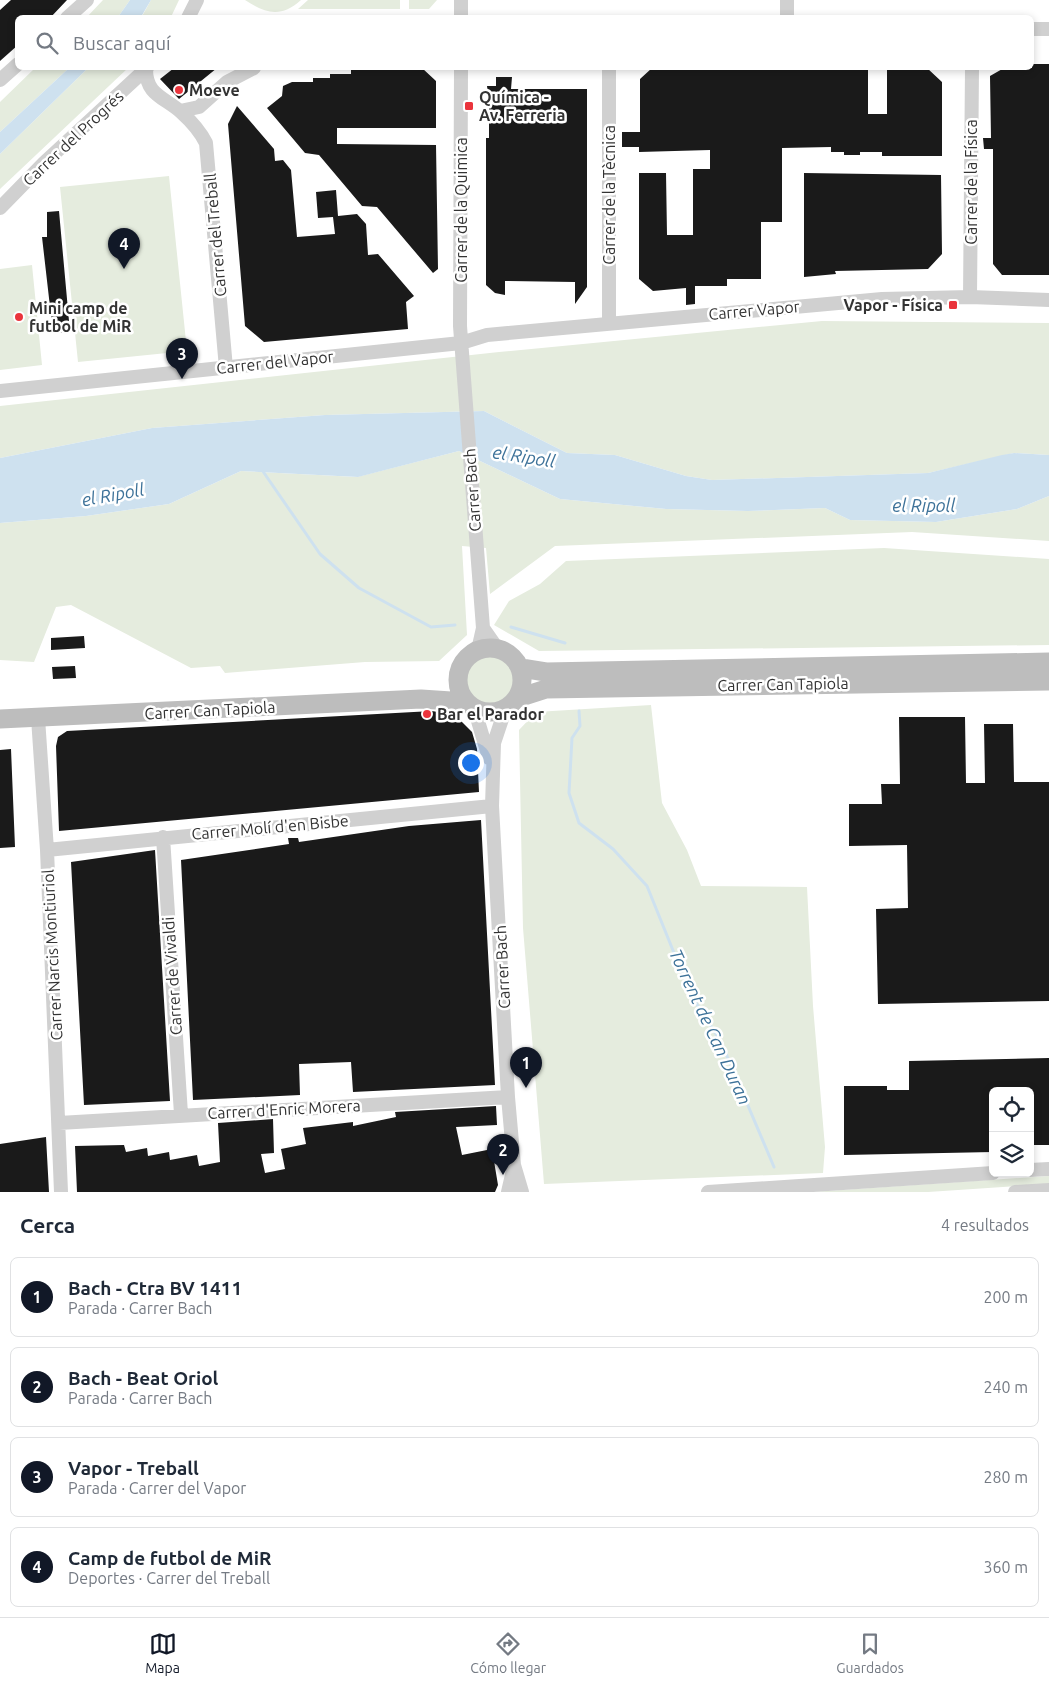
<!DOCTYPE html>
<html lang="es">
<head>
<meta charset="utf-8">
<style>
	body { margin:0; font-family:Ubuntu,sans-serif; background:#f6f6f7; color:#1f2937 }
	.controls { position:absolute; right:15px; bottom:15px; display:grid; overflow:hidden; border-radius:8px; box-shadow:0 2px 8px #0003 }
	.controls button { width:45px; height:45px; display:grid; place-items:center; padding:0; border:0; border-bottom:1px solid #e0e1e3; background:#fff; color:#1f2937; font:25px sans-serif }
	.you { position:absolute; left:470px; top:762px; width:18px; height:18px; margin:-12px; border:4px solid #fff; border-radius:50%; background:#1a73e8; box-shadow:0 0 0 8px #1a73e833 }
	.badge { display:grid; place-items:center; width:32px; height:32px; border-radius:50%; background:#111827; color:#fff; font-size:16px; font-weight:700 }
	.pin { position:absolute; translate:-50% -41px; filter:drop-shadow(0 1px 2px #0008) }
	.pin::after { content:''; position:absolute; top:26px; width:18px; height:15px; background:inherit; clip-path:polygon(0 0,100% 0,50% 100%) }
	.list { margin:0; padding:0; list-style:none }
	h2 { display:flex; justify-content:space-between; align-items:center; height:65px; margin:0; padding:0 20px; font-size:21px }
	h2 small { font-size:16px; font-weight:400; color:#747a83 }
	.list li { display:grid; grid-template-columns:32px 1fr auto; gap:15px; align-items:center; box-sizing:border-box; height:80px; margin:0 10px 10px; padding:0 10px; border:1px solid #e0e1e3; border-radius:8px }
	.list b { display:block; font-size:19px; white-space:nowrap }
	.list p { margin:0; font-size:16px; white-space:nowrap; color:#747a83 }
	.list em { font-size:16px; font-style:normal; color:#747a83 }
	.icon { flex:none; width:28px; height:28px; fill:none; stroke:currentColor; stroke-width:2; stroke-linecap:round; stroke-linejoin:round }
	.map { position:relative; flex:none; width:1049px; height:1192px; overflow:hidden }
	.search { position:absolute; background:#fff; box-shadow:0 2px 8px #0003; left:15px; right:15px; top:15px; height:55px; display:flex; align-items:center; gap:12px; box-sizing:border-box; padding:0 18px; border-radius:8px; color:#747a83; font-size:19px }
	.sheet { height:425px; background:#fff }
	nav { display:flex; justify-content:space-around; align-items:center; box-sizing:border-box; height:70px; border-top:1px solid #e0e1e3; background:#fff; font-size:14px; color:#747a83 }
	nav a { display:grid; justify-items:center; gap:2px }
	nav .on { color:#111827 }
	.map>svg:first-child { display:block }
</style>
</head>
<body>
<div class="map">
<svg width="1049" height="1192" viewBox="0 0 1049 1192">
	<rect width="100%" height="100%" fill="#fff"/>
	<path fill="#e5ecde" d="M103,0H130L118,17L86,18Z
		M151,0H179L171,17L141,18Z
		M245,0H301C281,18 266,14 245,0Z
		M308,0H400V9H298Z
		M409,0H437L429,9H409Z
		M35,68H69L0,132V102Z
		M88,68H128L0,189V154Z
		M169,176L187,351L78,362L60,187Z
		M32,265L42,365L0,370V269Z
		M822,321L1049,323V455L1014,453L928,473L712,480L686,476L615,455L567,453L484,411L325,415L152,428L0,458V406L499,352Z
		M459,451L560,499L666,509L748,511L825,508L850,520L936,522L1017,509L1049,496V541L912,532L555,546L490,594L486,548L462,546L467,635L439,661L365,662L225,673L220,666L191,668L71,605L56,607L34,662L0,660V523L86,516L169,504L241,471L357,477Z
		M884,548L1049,559V645L539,651L494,625L509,601L540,584L566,561Z
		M464 681a27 27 0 1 1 54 0a27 27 0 1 1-54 0Z
		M651,705L662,803L687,850L701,886L807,887L813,1006L825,1147L823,1173L544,1184L523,928L519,730L536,712Z
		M1049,1176V1184L928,1192H812Z"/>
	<path fill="#cee1ef" d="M130,0H151L141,17H118Z
		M69,68H88L0,154V132Z
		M484,411L567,453L615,455L686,476L712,480L928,473L1002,455L1014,453L1049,455V496L1017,509L936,522L850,520L825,508L748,511L666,509L560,499L459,451L358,477L241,471L169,504L86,516L0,523V458L152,428L325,415Z"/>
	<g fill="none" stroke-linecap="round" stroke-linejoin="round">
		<path stroke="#cee1ef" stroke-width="3" d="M262,470L320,554L359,588L431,627L455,625
			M511,627L565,643
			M579,711L580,726L572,738L569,793L579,823L613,849L647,886L691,995L721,1042L774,1167"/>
	</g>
	<path fill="#1a1a1a" d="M11,0H67L50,18H18V45L0,61V10Z
		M1032,64H1049V275H1002L993,264V149H984L983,138H991L990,76L1004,68H1032Z
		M174,68H217L179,99L160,79Z
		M371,68H422L436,81V128H337V144L436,145L438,269L433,273L377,207L362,206L319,155L305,153L267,108L282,96L283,86L292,82H313V78H330V74H351V70H371Z
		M652,68H868V114H887V68H927L942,82V156H882V152H860V155H844V152H831V147L782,148V222H761V279H727V286H695V304L686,305V288L653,291L639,279V173H666L667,235H693V169H710V150L639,152V147H622V132H640V79Z
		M496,77H512L511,89H587V287L575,304V282L505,281V295L495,293L486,285V138H489V102L487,86H496Z
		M237,106L274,149L275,161L283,160L291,170L297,237L335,234L333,217L318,218L316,192L336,190L338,216L357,214L366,224L368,255L378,254L414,296L406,302L408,329L264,342L245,326L228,124Z
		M804,173L941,175L942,254L928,269L835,271L836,274L804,277Z
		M59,211L70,332L53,333L42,237H47V212Z
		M84,636L85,648L51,650V638Z
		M75,666L76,678L53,679L52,667Z
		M432,711L455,715L472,732L477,749L479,792L59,831L56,746L58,737L67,731Z
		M899,717H965L966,783H985L984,724H1013L1014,782H1049V1001L878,1004L876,909L908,908L907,845L849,846V804H882L881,784H900Z
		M11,749L15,847L0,848V750Z
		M481,820L495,1085L353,1092L351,1062L299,1064L300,1095L193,1100L181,860L289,844L288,838H298L299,842L409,826Z
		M155,850L170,1101L84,1105L71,862Z
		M1049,1058V1145H1030V1091H993V1152L844,1155V1086H887V1090H909V1061Z
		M496,1106L497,1125L456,1127L462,1155L492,1149L498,1185L495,1192H77L75,1146L124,1145L126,1152L147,1148L148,1156L169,1152L170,1160L197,1155L199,1166L220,1162L218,1123L273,1119L274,1153L261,1154L265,1173L285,1169L281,1149L306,1144L303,1128L353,1122V1126L396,1117L395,1112Z
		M46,1137L49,1192H0V1144Z"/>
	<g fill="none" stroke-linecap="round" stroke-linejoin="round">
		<path stroke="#d0d0d0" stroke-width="14" d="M787,0V18
			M67,18L87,0
			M188,18L197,0
			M461,18V0
			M1032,29H1049
			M461,68L460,326L483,628L478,650
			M146,69C146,95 164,97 181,112C191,121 200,131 206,143L226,368
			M0,80L18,64
			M180,111L199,107L227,82L254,68
			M0,208L44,163L147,68
			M970,297L972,68
			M609,323V68
			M0,391L461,343L487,335L882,299L970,297L1049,300
			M483,628L497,648
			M505,710L494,743L492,806L508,1097L514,1165L522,1192
			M478,711V721L489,758
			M38,718L47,850L61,1192
			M163,837L181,1114
			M47,850L492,806
			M59,1123L508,1097
			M1030,1170L1049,1169
			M508,1192L514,1166
			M708,1192L993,1173
			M1015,1192L1049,1190"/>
		<path stroke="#bdbdbd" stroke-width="19" d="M458 680a32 32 0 1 1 64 0a32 32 0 1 1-64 0Z
			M521,668L546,672L1049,662
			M518,698L546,689L1049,681
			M0,719L421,699L466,702"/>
	</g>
	<g fill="#ea343c" stroke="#fff" stroke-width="2">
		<circle cx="179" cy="90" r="5"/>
		<rect x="464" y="101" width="10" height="10" rx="2.5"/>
		<rect x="948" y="300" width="10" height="10" rx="2.5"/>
		<circle cx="19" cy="317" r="5"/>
		<circle cx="427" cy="714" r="5"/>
	</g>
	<g text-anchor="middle" stroke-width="5" stroke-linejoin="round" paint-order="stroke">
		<g font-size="16" font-weight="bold" fill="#333" stroke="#fff" text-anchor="start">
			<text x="189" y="96">Moeve</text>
			<text x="479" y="103">Química -<tspan x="479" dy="18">Av. Ferreria</tspan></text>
			<text x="943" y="311" text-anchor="end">Vapor - Física</text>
			<text x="29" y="314">Mini camp de<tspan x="29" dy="18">futbol de MiR</tspan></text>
			<text x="437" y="720">Bar el Parador</text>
		</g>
		<g font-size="16" fill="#333" stroke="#fff">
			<text transform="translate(73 138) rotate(-43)" y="6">Carrer del Progrés</text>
			<text transform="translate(971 182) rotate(-90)" y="6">Carrer de la Física</text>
			<text transform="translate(609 195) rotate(-90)" y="6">Carrer de la Tècnica</text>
			<text transform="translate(461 210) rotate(-90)" y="6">Carrer de la Quimica</text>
			<text transform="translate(215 235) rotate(-95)" y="6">Carrer del Treball</text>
			<text transform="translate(754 310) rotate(-5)" y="6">Carrer Vapor</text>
			<text transform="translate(275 362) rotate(-6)" y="6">Carrer del Vapor</text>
			<text transform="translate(472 490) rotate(-94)" y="6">Carrer Bach</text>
			<text transform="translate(783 684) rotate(-1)" y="6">Carrer Can Tapiola</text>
			<text transform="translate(210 710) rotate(-3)" y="6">Carrer Can Tapiola</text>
			<text transform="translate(270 827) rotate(-5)" y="6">Carrer Molí d'en Bisbe</text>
			<text transform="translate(52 955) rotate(-93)" y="6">Carrer Narcis Montiuriol</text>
			<text transform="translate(502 967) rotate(-93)" y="6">Carrer Bach</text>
			<text transform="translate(172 976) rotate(-94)" y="6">Carrer de Vivaldi</text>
			<text transform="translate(284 1109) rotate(-3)" y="6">Carrer d'Enric Morera</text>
		</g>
		<g font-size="18" font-style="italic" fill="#3d7299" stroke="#fff">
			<text transform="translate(524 457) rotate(9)" y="6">el Ripoll</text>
			<text transform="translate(113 495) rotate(-10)" y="6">el Ripoll</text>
			<text x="924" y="512">el Ripoll</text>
			<text transform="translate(710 1027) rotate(65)" y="6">Torrent de Can Duran</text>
		</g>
	</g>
</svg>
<div class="controls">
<button><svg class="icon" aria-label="locate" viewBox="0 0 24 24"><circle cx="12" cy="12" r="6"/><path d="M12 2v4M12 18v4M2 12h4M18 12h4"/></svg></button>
<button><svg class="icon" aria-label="layers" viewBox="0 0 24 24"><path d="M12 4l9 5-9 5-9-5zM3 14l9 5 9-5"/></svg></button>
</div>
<div class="you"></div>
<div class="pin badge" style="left:526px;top:1088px">1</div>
<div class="pin badge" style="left:503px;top:1175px">2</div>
<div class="pin badge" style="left:182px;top:379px">3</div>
<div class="pin badge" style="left:124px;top:269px">4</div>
<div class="search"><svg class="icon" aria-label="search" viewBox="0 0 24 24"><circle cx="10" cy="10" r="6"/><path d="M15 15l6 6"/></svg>Buscar aquí</div>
</div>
<section class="sheet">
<h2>Cerca<small>4 resultados</small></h2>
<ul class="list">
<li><span class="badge">1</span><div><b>Bach - Ctra BV 1411</b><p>Parada · Carrer Bach</p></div><em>200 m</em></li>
<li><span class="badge">2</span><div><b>Bach - Beat Oriol</b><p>Parada · Carrer Bach</p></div><em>240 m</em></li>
<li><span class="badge">3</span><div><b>Vapor - Treball</b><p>Parada · Carrer del Vapor</p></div><em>280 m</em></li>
<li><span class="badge">4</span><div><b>Camp de futbol de MiR</b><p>Deportes · Carrer del Treball</p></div><em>360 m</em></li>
</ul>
</section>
<nav>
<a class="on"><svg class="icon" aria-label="map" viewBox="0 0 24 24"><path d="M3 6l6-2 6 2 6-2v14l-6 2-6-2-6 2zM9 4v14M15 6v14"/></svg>Mapa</a>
<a><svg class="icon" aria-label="directions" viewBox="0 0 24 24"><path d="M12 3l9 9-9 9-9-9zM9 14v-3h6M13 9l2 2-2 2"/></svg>Cómo llegar</a>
<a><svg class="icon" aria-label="saved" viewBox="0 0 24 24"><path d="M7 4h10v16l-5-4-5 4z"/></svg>Guardados</a>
</nav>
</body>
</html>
